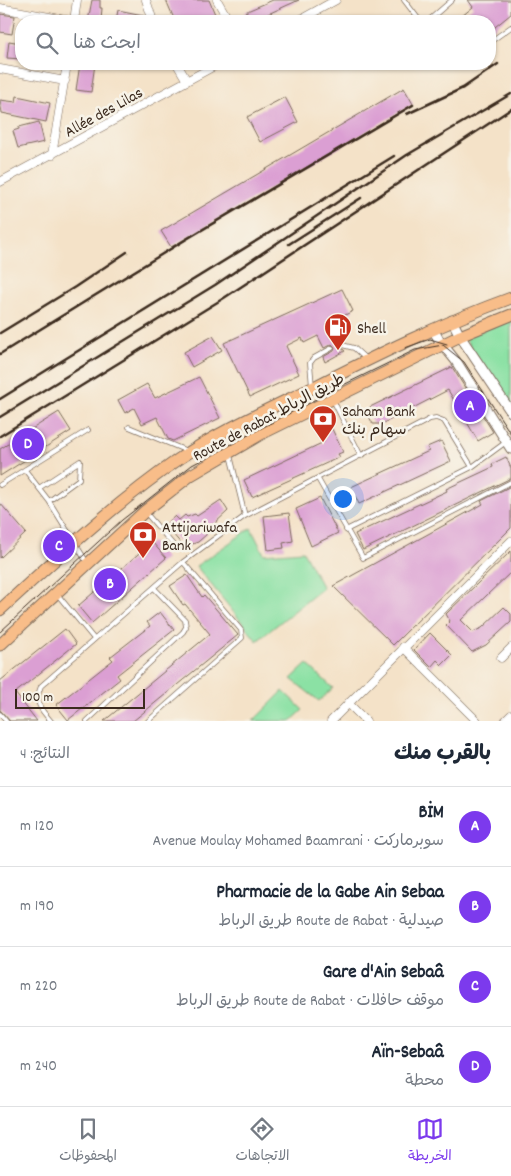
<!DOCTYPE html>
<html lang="ar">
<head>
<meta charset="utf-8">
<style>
	body { margin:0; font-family:Dekko,"Playpen Sans Arabic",sans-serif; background:#f6f6f7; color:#1f2937; direction:rtl }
	.scale { position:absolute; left:15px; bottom:12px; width:130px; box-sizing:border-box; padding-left:5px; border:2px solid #3b2a1e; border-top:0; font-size:14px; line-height:18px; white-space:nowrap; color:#3b2a1e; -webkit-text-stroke:4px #f7f3e8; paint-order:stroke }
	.you { position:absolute; left:342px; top:498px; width:18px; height:18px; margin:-12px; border:4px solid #fff; border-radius:50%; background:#1a73e8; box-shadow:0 0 0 8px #1a73e833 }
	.badge { display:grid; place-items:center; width:32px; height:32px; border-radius:50%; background:#7c3aed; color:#fff; font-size:16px; font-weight:700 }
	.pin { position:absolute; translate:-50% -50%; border:2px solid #fff; box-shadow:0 1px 5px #0006 }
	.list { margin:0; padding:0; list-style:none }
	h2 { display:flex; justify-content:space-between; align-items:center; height:65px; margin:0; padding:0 20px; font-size:21px }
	h2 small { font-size:16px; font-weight:400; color:#747a83 }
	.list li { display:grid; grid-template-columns:32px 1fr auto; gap:15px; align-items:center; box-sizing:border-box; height:80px; padding:0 20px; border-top:1px solid #e0e1e3 }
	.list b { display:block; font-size:19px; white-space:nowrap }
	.list p { margin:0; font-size:16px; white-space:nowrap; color:#747a83 }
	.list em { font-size:16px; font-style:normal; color:#747a83 }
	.icon { flex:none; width:28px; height:28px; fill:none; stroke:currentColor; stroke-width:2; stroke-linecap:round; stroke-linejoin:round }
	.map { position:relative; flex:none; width:511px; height:721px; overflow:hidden; direction:ltr }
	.search { position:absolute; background:#fff; box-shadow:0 1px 4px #0004; left:15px; right:15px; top:15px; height:55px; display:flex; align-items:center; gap:12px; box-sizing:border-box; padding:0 18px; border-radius:20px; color:#747a83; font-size:19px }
	.sheet { height:385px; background:#fff }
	nav { display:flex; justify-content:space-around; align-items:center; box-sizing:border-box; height:70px; border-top:1px solid #e0e1e3; background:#fff; font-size:14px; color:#747a83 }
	nav a { display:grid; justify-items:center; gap:2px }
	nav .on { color:#7c3aed }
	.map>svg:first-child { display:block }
</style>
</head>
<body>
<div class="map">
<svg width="511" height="721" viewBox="0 0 511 721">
	<rect width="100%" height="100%" fill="#f7f3e8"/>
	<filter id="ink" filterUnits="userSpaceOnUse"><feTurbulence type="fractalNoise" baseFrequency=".02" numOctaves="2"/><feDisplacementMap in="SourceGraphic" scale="10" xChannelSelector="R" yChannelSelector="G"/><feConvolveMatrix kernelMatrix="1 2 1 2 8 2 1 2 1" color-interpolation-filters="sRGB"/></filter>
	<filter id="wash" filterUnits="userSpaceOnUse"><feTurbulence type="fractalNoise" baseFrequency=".0096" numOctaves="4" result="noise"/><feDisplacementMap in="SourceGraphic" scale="20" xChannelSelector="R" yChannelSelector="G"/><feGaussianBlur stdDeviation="1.12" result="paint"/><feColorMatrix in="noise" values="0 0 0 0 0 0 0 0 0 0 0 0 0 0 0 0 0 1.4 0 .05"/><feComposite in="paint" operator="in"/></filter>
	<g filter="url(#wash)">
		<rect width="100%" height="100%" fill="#f4e2c8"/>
		<path fill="#8be1a4" stroke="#638661" d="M511,320V411L464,337Z
			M251,528L264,554L303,551L323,588L257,641L196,566Z
			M307,664L333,688L319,701L291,679Z
			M283,691L303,710L291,721H253Z"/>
		<g id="blocks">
			<path fill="#db9fd3" d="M92,0H100V8H102L101,21H88Z
				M166,0H209L217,19L211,21H175Z
				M273,0H299L268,14L269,16L249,21L245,12Z
				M468,0H511V14L490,31V21H456L473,7Z
				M118,10L143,15L142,21H116Z
				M0,14L15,16L12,34L0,32Z
				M9,41L21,43V59L7,58Z
				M80,64H95L91,92L76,90Z
				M404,88L413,104L171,247L161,231Z
				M17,96L50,103L46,122L2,113L0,100L16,102Z
				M285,97L298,122L260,142L247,117Z
				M39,122L44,142L18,148L13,131L19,129V127Z
				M342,289L353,311L335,320L340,331L336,333L340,342L339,346L345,351L325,362L323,357L334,351L335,347L332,344L324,348L318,336L304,343L302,338L286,346L299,374L250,397L224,343Z
				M213,336L222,350L192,367L184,352Z
				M452,367L493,432L478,441L448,390L382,424H373L368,415V410L370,407Z
				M199,377L220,418L173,441L168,439L157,417L142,424L134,408L125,413L118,400L147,384L155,398Z
				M59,412L71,431L0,476V449Z
				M331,427L343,452L338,454L340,457L252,497L244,480L324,442L319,432Z
				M441,441L451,461L359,504L351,487L429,451L427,447Z
				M506,457L511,468V478L363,550L355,534L447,491L446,489L493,467L492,464Z
				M511,486V528L393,645L333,586L483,504L481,501Z
				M320,498L338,533L311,546L296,509Z
				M221,500L228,511L214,524L205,527L207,534L198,542L184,547L165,525L175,516L179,520L185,515L187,517L195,514L197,516Z
				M0,503L26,533L0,558Z
				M289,513L293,541L283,543L284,548L268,550L264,516Z
				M152,542L166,558L92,623L78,606Z
				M511,551V572L461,620L473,632L482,628L504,607L511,614V622L486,645L472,652L446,625L450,621L446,614Z
				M187,575L202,597L204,595L238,635L133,721H104L210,634L185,604L183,605L170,586Z
				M160,612L174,630L117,675L120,679L68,720L56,705L113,660L110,657L150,626L147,622Z
				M65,629L76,644L15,693L37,721H10L0,710V681Z
				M430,633L452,655L442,665L437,660L431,667L414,650Z"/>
		</g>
	</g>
	<g filter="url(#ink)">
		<use href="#blocks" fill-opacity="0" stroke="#7c6a5a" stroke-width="1"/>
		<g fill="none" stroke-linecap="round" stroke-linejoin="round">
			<g stroke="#7c6a5a" stroke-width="5.5">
				<path id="service" d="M404,0L420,21
					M428,21L452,0
					M490,42L511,27
					M452,64H459
					M342,345L354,348L366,359
					M312,387L310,363L314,358L332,348
					M333,400L361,456
					M129,427L187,451
					M230,455L245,516
					M25,470L49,501L86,561
					M318,479L363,558L511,482
					M0,485L88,430
					M39,488L80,461L79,479L49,501
					M146,513L175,547
					M346,530L472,467L506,442
					M57,594L94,639
					M0,714L6,721
					M51,721C40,709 34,702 41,686L183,562L245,516L430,419L436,418L444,421L472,467
					M87,721L183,632L186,627L185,620L154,588
					M148,721L242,638L241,630L183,562"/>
			</g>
			<g stroke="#7c6a5a" stroke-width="9">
				<path id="minor" d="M146,0L153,21
					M217,0L229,21
					M0,8L71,21
					M74,21L77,0
					M298,21L336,0
					M177,64L187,81
					M0,69L65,81
					M52,155L67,64
					M0,182L218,64
					M403,647L477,721
					M501,658L511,648
					M348,703L366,721
					M331,721L511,541
					M505,721L511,715"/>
			</g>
			<g stroke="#7c6a5a" stroke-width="11">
				<path id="tertiary" d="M452,320L460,336L511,412
					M433,329L439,340L456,361L511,449"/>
			</g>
			<g stroke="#7c6a5a" stroke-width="13">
				<path id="primary" d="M0,610C58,557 114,504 179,459C220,431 267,410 312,388C377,355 442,323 511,298
					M0,645L145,511L191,475L261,434L460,336L511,315"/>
			</g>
			<use href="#service" stroke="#fff" stroke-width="4"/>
			<use href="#minor" stroke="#fff" stroke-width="8"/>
			<use href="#tertiary" stroke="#fff" stroke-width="9"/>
			<use href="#primary" stroke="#f8bd89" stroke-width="11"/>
			<path stroke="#3b2a1e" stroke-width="1" d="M405,348L430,339L447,344
				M0,632L122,520L192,465L331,391L415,350L443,345L464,362L511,434"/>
			<path stroke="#3b2a1e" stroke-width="2.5" d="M407,114L463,88L498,64
				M289,244L361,198
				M0,333L75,287L127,252
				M0,354L185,240L413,105
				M0,399L394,156
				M0,417L215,285L407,155L511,94
				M0,436L224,298L511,109"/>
		</g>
	</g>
	<defs>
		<g id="fuel-pin" transform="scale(1.4375)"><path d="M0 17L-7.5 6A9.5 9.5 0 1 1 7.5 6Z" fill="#c8321e" stroke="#f7f3e8"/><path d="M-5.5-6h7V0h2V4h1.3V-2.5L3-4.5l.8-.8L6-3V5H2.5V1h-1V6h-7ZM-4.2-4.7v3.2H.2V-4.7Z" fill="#fff"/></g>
		<g id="bank-pin" transform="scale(1.4375)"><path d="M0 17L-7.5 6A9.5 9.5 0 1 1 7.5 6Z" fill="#c8321e" stroke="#f7f3e8"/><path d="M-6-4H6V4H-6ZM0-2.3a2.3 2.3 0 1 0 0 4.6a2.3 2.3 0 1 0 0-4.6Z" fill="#fff"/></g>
	</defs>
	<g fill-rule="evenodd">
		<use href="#fuel-pin" x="338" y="327"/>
		<use href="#bank-pin" x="323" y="419"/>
		<use href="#bank-pin" x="143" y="535"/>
	</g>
	<g text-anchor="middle" stroke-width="5" stroke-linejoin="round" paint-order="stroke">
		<g font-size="16" fill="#3b2a1e" stroke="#f7f3e8">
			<text transform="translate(103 111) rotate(-29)" y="6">Allée des Lilas</text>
			<text transform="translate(268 416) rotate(-28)" y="6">Route de Rabat طريق الرباط</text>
		</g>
		<g font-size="16" fill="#3b2a1e" stroke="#f7f3e8" text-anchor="start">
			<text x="357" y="333">Shell</text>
			<text x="342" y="416">Saham Bank<tspan x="342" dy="18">سهام بنك</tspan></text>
			<text x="162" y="532">Attijariwafa<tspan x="162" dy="18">Bank</tspan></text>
		</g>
	</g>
</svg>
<div class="scale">100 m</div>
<div class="you"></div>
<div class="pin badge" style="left:470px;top:406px">A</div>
<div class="pin badge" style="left:110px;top:584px">B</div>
<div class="pin badge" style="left:59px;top:546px">C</div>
<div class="pin badge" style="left:28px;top:444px">D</div>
<div class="search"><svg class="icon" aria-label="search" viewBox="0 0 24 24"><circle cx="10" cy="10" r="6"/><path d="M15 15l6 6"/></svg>ابحث هنا</div>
</div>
<section class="sheet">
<h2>بالقرب منك<small>النتائج: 4</small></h2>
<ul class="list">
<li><span class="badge">A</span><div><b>BİM</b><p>سوبرماركت · Avenue Moulay Mohamed Baamrani</p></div><em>120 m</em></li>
<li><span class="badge">B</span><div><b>Pharmacie de la Gabe Ain Sebaa</b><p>صيدلية · Route de Rabat طريق الرباط</p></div><em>190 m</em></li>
<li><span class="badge">C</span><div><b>Gare d'Ain Sebaâ</b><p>موقف حافلات · Route de Rabat طريق الرباط</p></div><em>220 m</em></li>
<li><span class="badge">D</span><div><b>Aïn-Sebaâ</b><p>محطة</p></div><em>240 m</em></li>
</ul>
</section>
<nav>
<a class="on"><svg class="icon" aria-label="map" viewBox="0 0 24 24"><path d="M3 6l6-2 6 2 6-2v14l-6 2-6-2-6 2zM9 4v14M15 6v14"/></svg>الخريطة</a>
<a><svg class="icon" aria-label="directions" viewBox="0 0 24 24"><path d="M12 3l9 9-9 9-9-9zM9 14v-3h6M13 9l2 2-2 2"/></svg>الاتجاهات</a>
<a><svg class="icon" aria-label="saved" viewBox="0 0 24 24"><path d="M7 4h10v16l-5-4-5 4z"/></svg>المحفوظات</a>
</nav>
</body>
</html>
